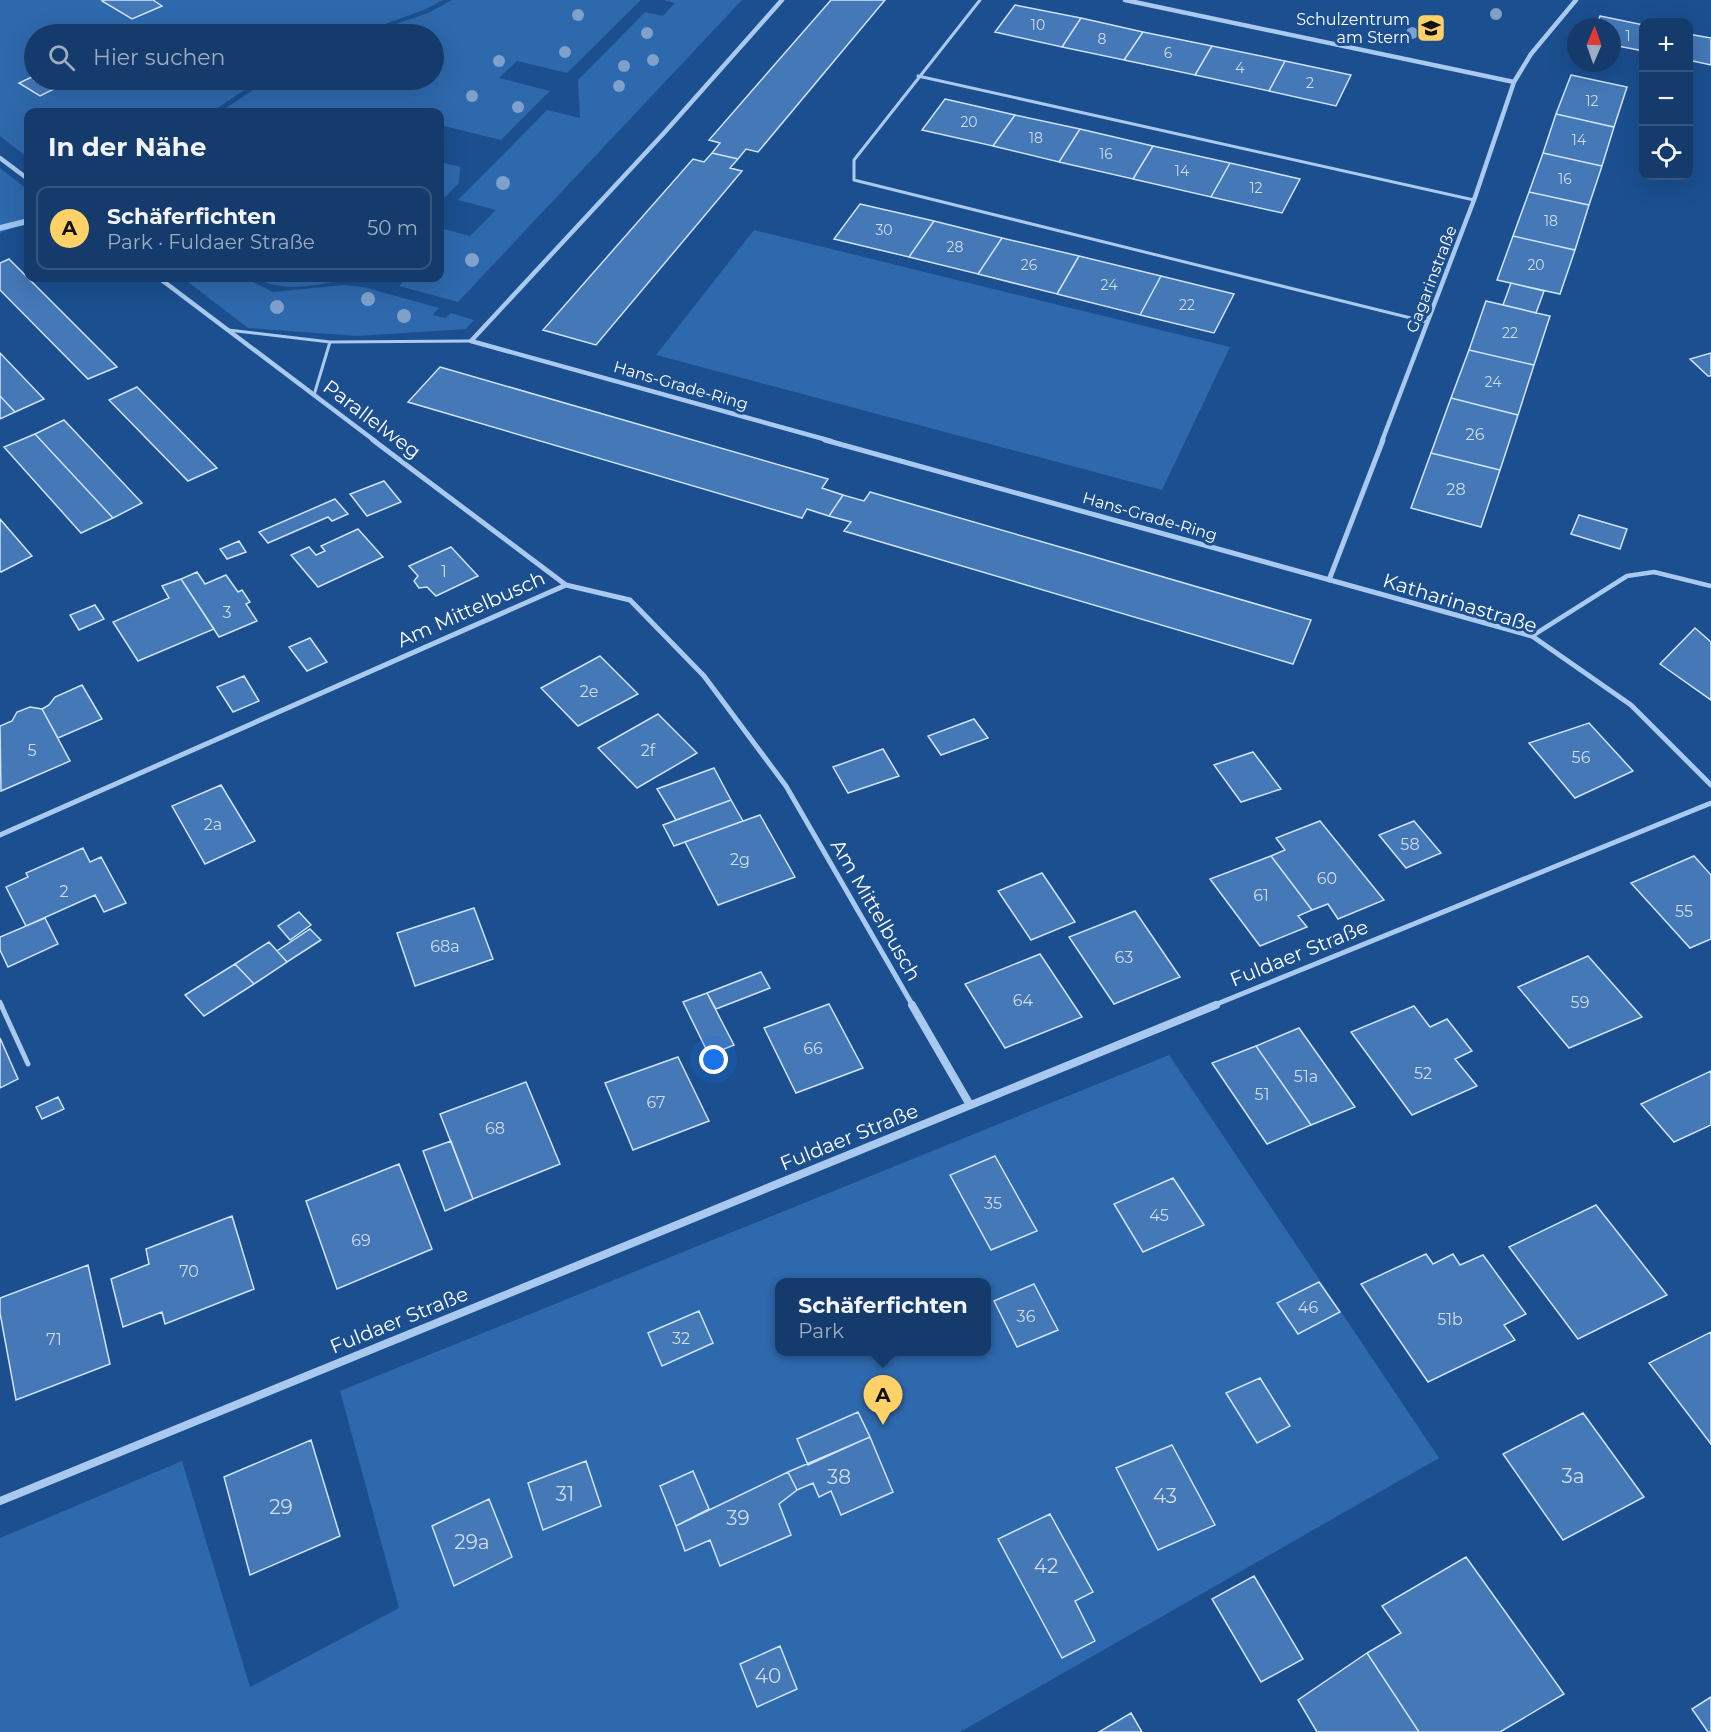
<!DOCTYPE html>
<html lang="de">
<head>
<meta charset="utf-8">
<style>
	body { margin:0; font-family:Montserrat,sans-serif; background:#1d4271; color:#f1f3f6 }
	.controls { position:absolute; right:18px; top:18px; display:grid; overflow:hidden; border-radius:12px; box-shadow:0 6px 24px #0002 }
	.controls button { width:54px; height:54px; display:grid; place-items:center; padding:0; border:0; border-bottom:2px solid #33557e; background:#143b6b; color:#f1f3f6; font:30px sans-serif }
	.compass { position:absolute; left:1567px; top:18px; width:54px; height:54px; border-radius:50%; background:#143b6b; box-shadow:0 6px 24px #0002; rotate:2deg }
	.you { position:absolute; left:714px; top:1060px; width:21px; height:21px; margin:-15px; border:4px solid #fff; border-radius:50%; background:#1a73e8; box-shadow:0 0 0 9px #1a73e833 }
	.badge { display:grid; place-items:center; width:39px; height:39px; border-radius:50%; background:#ffd166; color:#111; font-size:20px; font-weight:700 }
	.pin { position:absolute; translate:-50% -50px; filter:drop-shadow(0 2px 3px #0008) }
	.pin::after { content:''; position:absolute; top:32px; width:21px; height:18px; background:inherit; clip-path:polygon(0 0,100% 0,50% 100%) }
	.popup { position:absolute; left:775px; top:1278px; width:216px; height:78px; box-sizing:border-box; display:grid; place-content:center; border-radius:12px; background:#143b6b; filter:drop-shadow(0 2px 4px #0005); font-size:20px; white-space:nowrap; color:#9dadc1 }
	.popup b { font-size:22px; color:#f1f3f6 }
	.popup::after { content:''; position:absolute; left:50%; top:100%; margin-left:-12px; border:12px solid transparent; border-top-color:#143b6b }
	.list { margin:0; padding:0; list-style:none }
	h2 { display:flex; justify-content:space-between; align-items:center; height:78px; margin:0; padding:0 24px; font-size:26px }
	h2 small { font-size:20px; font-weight:400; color:#9dadc1 }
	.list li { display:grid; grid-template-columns:39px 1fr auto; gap:18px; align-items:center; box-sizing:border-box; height:84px; margin:0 12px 12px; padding:0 12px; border:2px solid #33557e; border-radius:12px }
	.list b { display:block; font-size:22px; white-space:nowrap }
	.list p { margin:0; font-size:20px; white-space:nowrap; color:#9dadc1 }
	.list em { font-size:20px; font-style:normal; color:#9dadc1 }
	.icon { flex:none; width:33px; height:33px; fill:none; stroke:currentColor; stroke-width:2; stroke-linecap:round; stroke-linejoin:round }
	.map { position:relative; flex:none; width:1711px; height:1732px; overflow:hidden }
	.search { position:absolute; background:#143b6b; box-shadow:0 6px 24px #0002; left:24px; top:24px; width:420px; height:66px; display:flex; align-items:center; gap:15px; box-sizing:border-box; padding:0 21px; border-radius:33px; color:#9dadc1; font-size:22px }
	.panel { position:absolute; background:#143b6b; box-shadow:0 6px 24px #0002; left:24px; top:108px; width:420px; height:174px; border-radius:12px }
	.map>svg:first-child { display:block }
</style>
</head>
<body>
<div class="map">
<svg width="1711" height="1732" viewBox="0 0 1711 1732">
	<rect width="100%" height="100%" fill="#1b4f8f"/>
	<path fill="#2e69ad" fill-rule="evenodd" d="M0,0H443L424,10L357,34L352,31L344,34H34V80H259L212,112H28V158L0,136Z
		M452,0H641L567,73L517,61L499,78L550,91L501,140L440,125V112H220L268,80H434V34H367L428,13Z
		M663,0H742L458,302L399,286L407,278H440V228L470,236L496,210L458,200L547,110L580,118L578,80L645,12L663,16L675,3Z
		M440,162L460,167L459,183L440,202Z
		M0,168L28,190V222L0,233Z
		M754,230L1230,347L1162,490L656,355Z
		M183,278H245L273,292L344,285L363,287L439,308L433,315L445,318L451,313L474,320L466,329L357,336L248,328Z
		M257,278H349C319,285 284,294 257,278Z
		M1169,1055L1439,1458L960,1732H0V1538L182,1461L250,1687L399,1608L340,1391ZM780,1282H986V1352H780Z"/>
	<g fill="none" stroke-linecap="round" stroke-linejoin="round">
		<path fill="#9cc4f0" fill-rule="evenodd" d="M28,218V224L0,231V225Z"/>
	</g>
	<path fill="#4478b7" stroke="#cfe3fa" stroke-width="1.5" d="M105,0H153L162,6L132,19L102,1Z
		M831,0H885L758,152L746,149L738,159L712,153L720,143L709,140Z
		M1015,5L1081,18L1062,47L995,32Z
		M1600,16L1644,25V51L1612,45V27H1596Z
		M1081,18L1143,32L1124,60L1062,47Z
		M1143,32L1212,46L1195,75L1124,60Z
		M1688,34L1711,38V65L1688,60Z
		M1212,46L1285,61L1269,91L1195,75Z
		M1285,61L1351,75L1336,106L1269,91Z
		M1571,75L1627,87L1614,127L1556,114Z
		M34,76V80H60L66,83L40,96L19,83Z
		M945,99L1015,115L993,146L922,130Z
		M1556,114L1614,127L1602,166L1543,153Z
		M1015,115L1080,129L1059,162L993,146Z
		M1080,129L1153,146L1133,179L1059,162Z
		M1153,146L1230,163L1211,197L1133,179Z
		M712,153L738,159L730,168L742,171L596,345L543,330L693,159L704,162Z
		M1543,153L1602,166L1589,205L1529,192Z
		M1230,163L1300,179L1282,213L1211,197Z
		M1529,192L1589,205L1575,250L1513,236Z
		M860,204L934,221L909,257L834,239Z
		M934,221L1002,238L978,274L909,257Z
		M1513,236L1575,250L1560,294L1497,280Z
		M1002,238L1079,256L1057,294L978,274Z
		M1079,256L1161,276L1140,315L1057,294Z
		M9,259L117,367L88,379L0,290V263Z
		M1161,276L1234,294L1214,333L1140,315Z
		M1511,283L1544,291L1536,313L1503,305Z
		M1486,301L1550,316L1534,365L1469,350Z
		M1469,350L1534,365L1518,415L1451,398Z
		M0,353L44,399L15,412L0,396Z
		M1711,353V376H1708L1690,359Z
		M440,367L828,479L822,488L843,495L829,516L807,509L802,518L408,402Z
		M137,387L217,468L188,481L109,400Z
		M0,396L15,412L0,419Z
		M1451,398L1518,415L1500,470L1431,453Z
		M64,420L142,503L113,518L35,434Z
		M35,434L113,518L81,533L4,447Z
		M1431,453L1500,470L1481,527L1411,508Z
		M384,481L401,502L367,516L350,494Z
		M870,492L1081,553L1311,620L1293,664L844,531L851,522L829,516L843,495L864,501Z
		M335,499L348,514L332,521L328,517L268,543L259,532Z
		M1579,515L1627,529L1620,549L1571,534Z
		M0,519L32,556L1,572L0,571Z
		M358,529L383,557L318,587L291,555L309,547L316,555L325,551L321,546Z
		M239,541L246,552L227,559L220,549Z
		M451,547L478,576L436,596L427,587L419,588L414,581L418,576L409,566Z
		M197,572L205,584L226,575L238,592L242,590L250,602L246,604L257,621L219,637L181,579Z
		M181,579L214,629L138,661L113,622L169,598L162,586Z
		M95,605L104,619L79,630L70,615Z
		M1695,628L1711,642V700L1660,664Z
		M310,638L327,662L307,671L289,647Z
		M600,656L638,694L578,726L541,688Z
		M244,676L259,701L233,712L217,687Z
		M82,685L102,719L58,738L42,709L49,705L55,697Z
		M30,707L42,709L70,761L1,791L0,726L12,721L17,712Z
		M658,714L697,753L637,788L598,748Z
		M974,719L988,738L941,755L928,736Z
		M1589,723L1633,771L1575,798L1529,743Z
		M883,749L899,776L848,793L833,767Z
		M1253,752L1281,789L1241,802L1214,765Z
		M714,768L731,800L676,820L657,789Z
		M221,785L255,841L205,864L172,806Z
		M731,800L743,821L674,846L663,825Z
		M760,815L795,877L718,905L685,842Z
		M1320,821L1384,900L1338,919L1328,904L1312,910L1271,856L1285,850L1276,838Z
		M1414,821L1441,853L1406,868L1379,835Z
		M83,848L90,862L101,857L126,903L104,912L95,895L26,926L6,887L28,877L26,873Z
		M1271,856L1312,910L1298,916L1307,927L1260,946L1210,879Z
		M1694,856L1711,875V939L1690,948L1631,883Z
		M1042,873L1075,922L1031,940L998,891Z
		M474,908L493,959L415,986L397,933Z
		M1135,911L1180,977L1114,1004L1069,937Z
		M299,912L311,925L290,940L278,926Z
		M45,918L58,944L8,967L0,950V937Z
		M310,929L321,940L287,962L277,951Z
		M269,942L287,962L254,984L235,964Z
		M1040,954L1082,1017L1005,1048L965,984Z
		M1588,956L1642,1017L1569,1048L1518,987Z
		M235,964L254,984L204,1016L185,995Z
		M761,972L770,988L716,1009L707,993Z
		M707,993L734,1045L709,1055L683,1002Z
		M829,1004L863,1068L796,1093L764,1028Z
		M1414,1006L1430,1027L1447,1019L1472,1051L1455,1059L1477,1086L1412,1115L1351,1032Z
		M1299,1028L1355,1107L1311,1125L1256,1046Z
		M0,1038L18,1079L0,1088Z
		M1256,1046L1311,1125L1267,1144L1212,1063Z
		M678,1057L709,1121L633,1150L605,1083Z
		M1711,1071V1125L1674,1142L1641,1104Z
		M526,1082L560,1164L473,1199L440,1114Z
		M58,1097L64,1109L42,1119L36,1107Z
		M451,1141L473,1199L445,1211L423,1151Z
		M995,1156L1037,1231L991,1250L950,1175Z
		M399,1164L432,1249L337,1289L306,1201Z
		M1173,1178L1204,1225L1143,1252L1114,1204Z
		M1596,1205L1667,1295L1578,1339L1509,1247Z
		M232,1216L254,1289L165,1324L162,1312L123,1327L111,1279L149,1264L146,1249Z
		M1426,1254L1433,1264L1453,1254L1460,1265L1483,1255L1526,1314L1504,1325L1515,1340L1428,1382L1361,1284Z
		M88,1265L110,1364L16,1400L0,1313V1298Z
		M1319,1282L1340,1312L1298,1334L1277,1303Z
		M1034,1284L1058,1330L1017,1347L994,1301Z
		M699,1311L713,1343L662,1366L648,1333Z
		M1711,1332V1444L1649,1363Z
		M1260,1378L1290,1426L1257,1443L1226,1393Z
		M858,1412L870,1437L808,1465L797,1439Z
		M1583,1413L1644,1497L1563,1540L1503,1454Z
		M870,1437L893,1492L841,1515L831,1491L819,1497L813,1483L797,1490L788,1472Z
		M311,1440L340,1536L250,1575L224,1477Z
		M1172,1445L1215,1525L1158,1550L1116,1468Z
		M586,1461L601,1506L543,1530L528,1483Z
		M693,1471L709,1509L676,1526L660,1486Z
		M788,1472L797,1490L779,1504L791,1535L720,1566L710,1540L685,1551L676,1526Z
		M489,1499L512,1557L454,1586L432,1526Z
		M1050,1514L1093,1592L1075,1601L1095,1641L1062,1658L998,1539Z
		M1466,1557L1564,1694L1500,1732H1419L1367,1653L1401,1633L1382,1606Z
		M1254,1576L1303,1659L1261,1682L1212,1599Z
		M780,1646L797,1689L757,1707L740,1664Z
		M1367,1653L1419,1732H1317L1298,1700Z
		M1711,1697V1732H1708L1692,1709Z
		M1131,1713L1142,1732H1099Z"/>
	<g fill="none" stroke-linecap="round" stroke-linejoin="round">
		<path stroke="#a9c9ee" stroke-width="3" d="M980,0L854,160V180L1427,322
			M918,76L1474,200
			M228,330L330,342L471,341
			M314,395L330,342"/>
		<path stroke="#a9c9ee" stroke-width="4.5" d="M1532,636L1627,576L1654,572L1711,586
			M0,1002L2,1006"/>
		<path stroke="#a9c9ee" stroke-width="5" d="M1,1005L28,1064"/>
		<path stroke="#a9c9ee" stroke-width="4.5" d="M782,0L664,133L471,341L831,441
			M1125,0L1514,82
			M0,158L28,179
			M159,278L375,441
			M1382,441L1474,200L1514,82L1531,54L1576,0"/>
		<path stroke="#a9c9ee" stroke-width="5" d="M373,440L566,585
			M825,440L1532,636L1631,705L1711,785
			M1329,580L1383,440
			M0,835L566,585L630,600L704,676L786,786L913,1006
			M1212,1006L1711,803"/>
		<path stroke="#a9c9ee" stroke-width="8" d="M912,1005L970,1105
			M0,1501L1216,1005"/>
	</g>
	<g fill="#7ea0ca">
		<circle cx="1496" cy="14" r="6"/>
		<circle cx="578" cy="15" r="6"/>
		<circle cx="647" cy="33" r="6"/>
		<circle cx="1412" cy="33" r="6"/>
		<circle cx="565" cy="52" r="6"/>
		<circle cx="653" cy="60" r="6"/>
		<circle cx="499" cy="61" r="6"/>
		<circle cx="624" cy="66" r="6"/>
		<circle cx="619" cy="86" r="6"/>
		<circle cx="472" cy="96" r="6"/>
		<circle cx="518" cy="107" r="6"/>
		<circle cx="503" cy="183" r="7"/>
		<circle cx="472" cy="260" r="7"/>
		<circle cx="368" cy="299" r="7"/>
		<circle cx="277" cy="307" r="7"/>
		<circle cx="404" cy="316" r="7"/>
	</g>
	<defs>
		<g id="school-square" transform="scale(1.5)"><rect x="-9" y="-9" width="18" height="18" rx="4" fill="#ffd166" stroke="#1b4f8f"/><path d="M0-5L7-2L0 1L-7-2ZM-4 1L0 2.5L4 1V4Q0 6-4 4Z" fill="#111"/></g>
	</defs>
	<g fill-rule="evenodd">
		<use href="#school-square" x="1431" y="28"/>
	</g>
	<g text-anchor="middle" stroke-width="6" stroke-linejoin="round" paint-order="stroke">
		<g font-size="14" fill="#d0dded">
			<text x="1038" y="30">10</text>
			<text x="1628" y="41">1</text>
			<text x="1102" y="44">8</text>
			<text x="1168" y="58">6</text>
			<text x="1240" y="73">4</text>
			<text x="1310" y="88">2</text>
			<text x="1592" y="106">12</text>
			<text x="969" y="127">20</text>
			<text x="1036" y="143">18</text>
			<text x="1579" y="145">14</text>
			<text x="1106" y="159">16</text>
			<text x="1182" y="176">14</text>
			<text x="1565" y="184">16</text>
			<text x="1256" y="193">12</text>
			<text x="1551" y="226">18</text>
			<text x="884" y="235">30</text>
			<text x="955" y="252">28</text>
			<text x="1029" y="270">26</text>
			<text x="1536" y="270">20</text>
			<text x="1109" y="290">24</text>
			<text x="1187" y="310">22</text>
			<text x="1510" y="338">22</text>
			<text x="1493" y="387">24</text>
		</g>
		<g font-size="16" fill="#fff" stroke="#1b4f8f" text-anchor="end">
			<text x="1410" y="25">Schulzentrum<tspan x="1410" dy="18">am Stern</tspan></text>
		</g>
		<g font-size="16" fill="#fff" stroke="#1b4f8f">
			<text transform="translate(1431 279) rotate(-69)" y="6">Gagarinstraße</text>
			<text transform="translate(681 385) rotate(16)" y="6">Hans-Grade-Ring</text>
			<text transform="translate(1150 516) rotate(16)" y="6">Hans-Grade-Ring</text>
		</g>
		<g font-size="16" fill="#d0dded">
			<text x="1475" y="440">26</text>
			<text x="1456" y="495">28</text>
			<text x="444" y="577">1</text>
			<text x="227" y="618">3</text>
			<text x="589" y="697">2e</text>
			<text x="32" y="756">5</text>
			<text x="648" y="756">2f</text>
			<text x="1581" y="763">56</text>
			<text x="213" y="830">2a</text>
			<text x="1410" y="850">58</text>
			<text x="740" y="865">2g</text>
			<text x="1327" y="884">60</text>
			<text x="64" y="897">2</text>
			<text x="1261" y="901">61</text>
			<text x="1684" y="917">55</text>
			<text x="445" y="952">68a</text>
			<text x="1124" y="963">63</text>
			<text x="1023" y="1006">64</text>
			<text x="1580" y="1008">59</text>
			<text x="813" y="1054">66</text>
			<text x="1423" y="1079">52</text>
			<text x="1306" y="1082">51a</text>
			<text x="1262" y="1100">51</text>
			<text x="656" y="1108">67</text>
			<text x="495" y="1134">68</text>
			<text x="993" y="1209">35</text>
			<text x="1159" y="1221">45</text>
			<text x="361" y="1246">69</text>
			<text x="189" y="1277">70</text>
			<text x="1308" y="1313">46</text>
			<text x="1026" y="1322">36</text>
			<text x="1450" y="1325">51b</text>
			<text x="681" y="1344">32</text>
			<text x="54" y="1345">71</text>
		</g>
		<g font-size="20" fill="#fff" stroke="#1b4f8f">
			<text transform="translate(372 419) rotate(37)" y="7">Parallelweg</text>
			<text transform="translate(1460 603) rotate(17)" y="7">Katharinastraße</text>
			<text transform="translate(471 609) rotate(-24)" y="7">Am Mittelbusch</text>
			<text transform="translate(876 910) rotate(60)" y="7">Am Mittelbusch</text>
			<text transform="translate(1299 953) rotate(-22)" y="7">Fuldaer Straße</text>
			<text transform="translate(849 1137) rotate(-22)" y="7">Fuldaer Straße</text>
			<text transform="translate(399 1320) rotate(-22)" y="7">Fuldaer Straße</text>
		</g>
		<g font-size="20" fill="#d0dded">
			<text x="1573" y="1483">3a</text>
			<text x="839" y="1484">38</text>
			<text x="565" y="1501">31</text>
			<text x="1165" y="1503">43</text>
			<text x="281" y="1514">29</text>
			<text x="738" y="1525">39</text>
			<text x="472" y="1549">29a</text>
			<text x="1046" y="1573">42</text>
			<text x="768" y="1683">40</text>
		</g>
	</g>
</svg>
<div class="controls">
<button>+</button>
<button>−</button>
<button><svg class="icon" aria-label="locate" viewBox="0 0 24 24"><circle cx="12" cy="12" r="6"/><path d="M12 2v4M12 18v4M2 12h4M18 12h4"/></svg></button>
</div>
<svg class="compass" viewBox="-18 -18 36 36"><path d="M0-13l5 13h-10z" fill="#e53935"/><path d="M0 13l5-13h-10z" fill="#9dadc1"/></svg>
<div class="you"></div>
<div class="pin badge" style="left:883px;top:1425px">A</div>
<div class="popup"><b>Schäferfichten</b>Park</div>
<div class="search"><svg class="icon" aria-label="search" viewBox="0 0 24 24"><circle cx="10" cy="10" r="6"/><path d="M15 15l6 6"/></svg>Hier suchen</div>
<section class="panel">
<h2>In der Nähe<small></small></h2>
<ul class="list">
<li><span class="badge">A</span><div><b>Schäferfichten</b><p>Park · Fuldaer Straße</p></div><em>50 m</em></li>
</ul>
</section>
</div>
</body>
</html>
